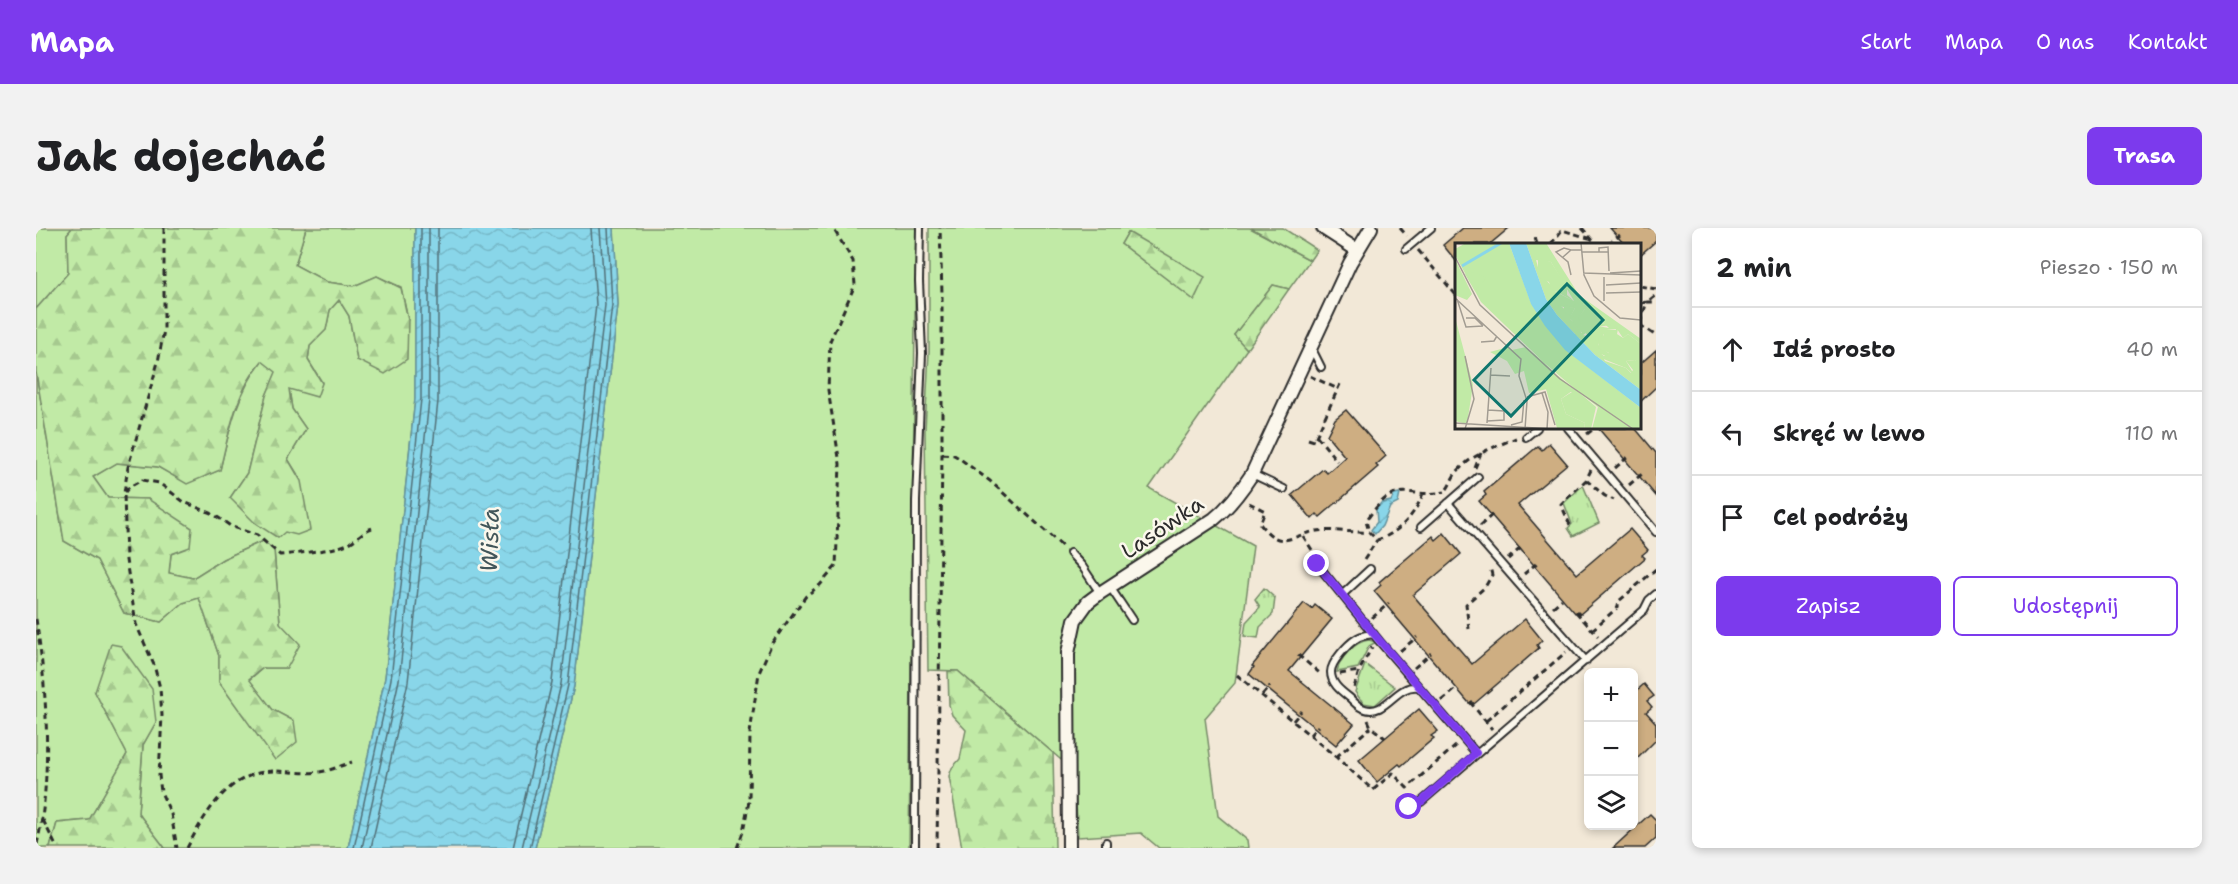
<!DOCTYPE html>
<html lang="pl">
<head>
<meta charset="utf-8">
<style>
	body { margin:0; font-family:"Shantell Sans",sans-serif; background:#f2f2f2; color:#202124 }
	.controls { position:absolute; right:18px; bottom:18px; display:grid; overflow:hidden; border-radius:9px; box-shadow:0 3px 9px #0003 }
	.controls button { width:54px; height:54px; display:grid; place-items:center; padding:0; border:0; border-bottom:2px solid #e0e0e0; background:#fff; color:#202124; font:30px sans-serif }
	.stop { position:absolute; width:18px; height:18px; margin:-14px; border:4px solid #7c3aed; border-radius:50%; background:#fff }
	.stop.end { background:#7c3aed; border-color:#fff; box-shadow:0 2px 6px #0008 }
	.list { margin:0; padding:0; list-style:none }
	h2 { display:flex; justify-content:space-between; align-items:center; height:78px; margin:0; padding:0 24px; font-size:26px }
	h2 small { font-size:20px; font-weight:400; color:#757577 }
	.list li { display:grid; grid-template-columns:39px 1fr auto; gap:18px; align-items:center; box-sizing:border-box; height:84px; padding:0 24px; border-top:2px solid #e0e0e0 }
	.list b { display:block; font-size:22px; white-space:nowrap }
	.list em { font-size:20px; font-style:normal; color:#757577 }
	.actions { display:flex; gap:12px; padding:18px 24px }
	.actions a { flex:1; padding:14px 0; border:2px solid #7c3aed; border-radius:9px; text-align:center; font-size:21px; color:#7c3aed }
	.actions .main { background:#7c3aed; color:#fff }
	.icon { flex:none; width:33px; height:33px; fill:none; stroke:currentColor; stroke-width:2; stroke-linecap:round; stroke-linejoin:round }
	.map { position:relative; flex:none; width:1620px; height:620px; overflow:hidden; border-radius:9px }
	header { display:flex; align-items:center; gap:36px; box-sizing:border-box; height:84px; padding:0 30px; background:#7c3aed; color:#fff }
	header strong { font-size:28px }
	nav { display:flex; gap:33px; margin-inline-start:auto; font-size:21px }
	.intro { display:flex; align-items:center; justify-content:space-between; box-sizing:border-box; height:144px; padding:0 36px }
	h1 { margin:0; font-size:42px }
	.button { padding:15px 27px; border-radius:9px; background:#7c3aed; color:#fff; font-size:21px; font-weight:700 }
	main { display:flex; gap:36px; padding:0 36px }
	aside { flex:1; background:#fff; border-radius:9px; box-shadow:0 3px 9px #0003 }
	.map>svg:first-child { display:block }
</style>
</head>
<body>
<header>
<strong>Mapa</strong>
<nav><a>Start</a><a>Mapa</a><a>O nas</a><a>Kontakt</a></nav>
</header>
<div class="intro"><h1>Jak dojechać</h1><a class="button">Trasa</a></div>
<main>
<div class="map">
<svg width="1620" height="620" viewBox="0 0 1620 620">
	<defs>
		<pattern id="forest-firs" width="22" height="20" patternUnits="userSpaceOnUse" patternTransform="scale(1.5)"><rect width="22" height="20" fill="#c1eaa6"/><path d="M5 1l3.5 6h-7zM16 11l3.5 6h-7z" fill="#a6c98f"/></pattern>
		<pattern id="park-tufts" width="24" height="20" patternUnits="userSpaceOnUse" patternTransform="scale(1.5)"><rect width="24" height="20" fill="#c1eaa6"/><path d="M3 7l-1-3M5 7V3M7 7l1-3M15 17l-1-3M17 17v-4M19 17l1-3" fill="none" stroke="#a6c98f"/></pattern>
		<pattern id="water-waves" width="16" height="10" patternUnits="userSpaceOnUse" patternTransform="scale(1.5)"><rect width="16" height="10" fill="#89d6e9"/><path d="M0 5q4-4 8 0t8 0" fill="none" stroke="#76b8c8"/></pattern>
	</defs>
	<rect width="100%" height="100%" fill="#f2e8d7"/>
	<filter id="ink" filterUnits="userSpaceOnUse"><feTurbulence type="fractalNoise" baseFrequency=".0167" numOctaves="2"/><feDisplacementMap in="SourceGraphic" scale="12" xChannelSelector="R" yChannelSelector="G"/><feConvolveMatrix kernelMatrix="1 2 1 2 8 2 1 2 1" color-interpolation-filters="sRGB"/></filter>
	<g filter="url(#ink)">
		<path fill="#c1eaa6" stroke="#768a68" stroke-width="1.5" fill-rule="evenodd" d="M0,0H36L31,6L32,45L0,81Z
			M270,0H379V171L349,450L312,620H129L102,585L107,517L120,494L59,464L91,526L53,592L21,595L14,620H0V144L28,313L61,332L88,385L125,394L147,375L163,369L183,428V454L239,531L258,493L237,482L213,452L227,440H251L244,395L238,322L226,313L187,331L157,350L133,345L135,326L112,271L72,270L57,249L80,235L122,239L151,255L184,242C193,203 201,165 226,133L241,143L230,168L211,245L194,270L264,250L252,231L270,201L256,181L253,160L280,168L286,154L272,132L274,118L290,102L294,82L303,72L313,88L321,132L372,92L365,59L341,48L318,58L291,54L259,37Z
			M578,0H880L873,620H499L538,458L582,77Z
			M893,0H1214L1274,32L1253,61L1237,57L1198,107L1211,121L1113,260L1217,318L1199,455L1169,490L1182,588L1211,612L1212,620H1123L1105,605L1042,609L1038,543L922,443L892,442L889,202L893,124ZM1092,4L1159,72L1085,16Z
			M1333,412L1340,414L1333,418L1322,440L1301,444C1303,431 1319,413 1333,412Z"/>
		<path fill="url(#forest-firs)" stroke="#768a68" stroke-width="1.5" d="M36,0H270L259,37L291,54L318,58L341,48L365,60L372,92L371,131L349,146L321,132L313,88L303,72L294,82L290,102L274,118L272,132L286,155L281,169L253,161L256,181L270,201L252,231L265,253L274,302L261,307L249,304L242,310L219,295L194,270L211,245L230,168L240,144L226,133C200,163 193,204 184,242L151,256L122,239L81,235L57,249L72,270L112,271L156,300L154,319L135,326L133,345L157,350L187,331L227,313L238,322L244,395L264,416L251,440H227L213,451L237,482L258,493L261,514L239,532L183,454V428L163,370L147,375L125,394L88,385L61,332L28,313L0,144V81L32,45L31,6Z
			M1215,0H1247L1281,22L1274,32Z
			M1092,4L1169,49L1158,72L1085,16Z
			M1237,57L1253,61L1211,121L1198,107Z
			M75,416L85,418L116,461L120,494L107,517L102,585L129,620H14L21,595L53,592L91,526L59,464Z
			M912,443H922L1017,525L1019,620H926L913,548L916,540L924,531L930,502L916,487L913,477Z"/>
		<path fill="url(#park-tufts)" stroke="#768a68" stroke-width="1.5" d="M1547,257L1563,295L1537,308L1532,300L1536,296L1528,275Z
			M1228,360L1239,370L1237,386L1224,399L1222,410L1208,408L1210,394L1224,379L1219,371Z
			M1329,436L1359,459L1339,477L1327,475L1319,464Z"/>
		<path fill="url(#water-waves)" stroke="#63929d" stroke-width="1.5" d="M379,0H578L582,77L538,458L499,620H312L349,450L379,171Z
			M1364,266L1362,275L1354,279L1346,298L1339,306L1335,302L1341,294L1340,281L1345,275L1355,273L1358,267Z"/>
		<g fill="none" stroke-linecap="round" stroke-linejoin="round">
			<path stroke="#516f77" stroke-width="1.5" d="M318,620L355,451L385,171V0
				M326,620L363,452L393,172V0
				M335,620L372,454L402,173V0
				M477,620L516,454L560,77L555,0
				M486,620L525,456L569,77L564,0
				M494,620L532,457L576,77L572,0"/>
		</g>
		<path fill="#ceae82" stroke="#2b2b2b" stroke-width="1.5" d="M1427,0H1473L1454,16H1420V33L1407,17Z
			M1574,0H1620V13L1604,27V16H1588Z
			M1620,122V159L1604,174V136Z
			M1310,182L1350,228L1340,237L1342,239L1284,289L1281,286L1276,291L1256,267L1287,241L1291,245L1309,229L1291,207L1299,191Z
			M1562,200H1599L1620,225V268Z
			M1513,215L1531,236L1482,277L1541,346L1594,301L1612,322L1606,327L1609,330L1544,386L1541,383L1539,385L1443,273L1450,267L1448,264L1502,218L1506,222Z
			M1408,305L1425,326L1377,367L1436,436L1489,391L1506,412L1501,417L1503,420L1438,476L1436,473L1433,475L1338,363L1345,357L1343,354L1397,308L1400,312Z
			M1268,375L1276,381L1279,377L1296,391L1253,443L1318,496L1300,517L1213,446L1218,439L1216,438Z
			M1608,456L1618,468L1611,473L1616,479L1610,484L1620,495V512L1598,534V465Z
			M1383,481L1402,503L1395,508L1398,510L1365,538L1363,536L1341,554L1323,532Z
			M1614,586L1620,592V610L1609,620H1577Z"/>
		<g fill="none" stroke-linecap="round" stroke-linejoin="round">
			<g stroke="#2b2b2b" stroke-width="10">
				<path id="service" d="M1370,21L1395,0
					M1276,121L1285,139
					M1532,200L1620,304
					M1490,209L1501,200
					M1216,246L1248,261
					M1412,275L1550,433
					M1385,299L1442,249
					M1034,325L1046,338L1064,365
					M1281,336L1344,414L1440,525
					M1074,359L1096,392
					M1306,367L1334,341
					M1338,406C1332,407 1325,407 1320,411C1312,416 1295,434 1295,444C1295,456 1305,463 1314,470C1318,474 1323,480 1329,481C1350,488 1360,456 1382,459
					M1368,575L1373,579L1378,578L1385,574L1608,382L1613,372L1620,366
					M879,620L880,273L886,125L883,53L884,0
					M1070,620V614"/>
			</g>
			<g stroke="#2b2b2b" stroke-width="16">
				<path id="minor" d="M1287,0L1321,22
					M1033,620L1032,425L1039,392L1052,374L1064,365L1178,291C1194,278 1205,263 1216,246L1314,35L1335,0"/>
			</g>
			<path stroke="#2b2b2b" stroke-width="3" stroke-dasharray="6 4.5" stroke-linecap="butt" d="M128,0V102L122,134L92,239L88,265L90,332L100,396L118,437L124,460L126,487L123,547L125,564L135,586L141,620
				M1364,0L1371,8
				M1546,0L1560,16
				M1499,10L1501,16
				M1515,16L1526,2L1556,11
				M1572,16L1584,7
				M1382,22L1420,67
				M1604,58L1620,61
				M1604,75L1611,74L1620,67
				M1604,94L1611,74H1620
				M1604,97L1620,108
				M1274,148L1302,161
				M1551,206L1559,200
				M1281,208L1301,233
				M1272,211L1278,213L1305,154
				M906,226L918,227L923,230L954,253L1028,320
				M1439,240L1445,225
				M1579,240L1592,229
				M1550,252L1569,268L1578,272
				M1593,257L1606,246
				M1411,261C1415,256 1416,249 1421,244C1436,226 1459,219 1480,210
				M89,264L93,259L106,252L123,255L148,274L177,286L196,299L221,307L244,327C262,325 296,323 311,316C324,310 324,303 340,299
				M1387,265C1380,286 1362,306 1341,312L1333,304L1330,293C1361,248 1367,271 1409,264
				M1213,275L1229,283L1224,296C1246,324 1254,307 1281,303C1295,301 1317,305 1333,304
				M1534,297L1525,276L1550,252L1555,242
				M1444,298L1458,285
				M1267,308L1280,328
				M1472,331L1486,319
				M1328,332L1341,312
				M1488,346L1501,335
				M1517,379L1526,371
				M1540,384L1562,408
				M1336,390L1353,375
				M0,391C11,460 17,553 0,620
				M1433,401L1430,376L1449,359L1456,347L1454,339
				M1556,402L1582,379L1583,373L1620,341
				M1364,423L1381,409
				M1262,427L1286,447
				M1378,440L1395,425
				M1304,446L1323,443
				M1201,447L1300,529L1337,562L1357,545L1371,560L1421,517
				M1318,460L1323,443L1336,419
				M1226,467L1234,458
				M1406,473L1421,460
				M1434,474L1456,501
				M1332,492L1335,499L1349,510
				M1257,493L1265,483
				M1450,493L1530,424
				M1274,507L1282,498
				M1300,529L1335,499
				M7,592L21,620
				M151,620C170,584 192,545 237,543C254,543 272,547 289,543C298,541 307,537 316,534
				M701,620L707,604L713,573L714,505L723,445L736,415L770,368L784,357L800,338L804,236L792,162L794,113L819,57L817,33L797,0
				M901,620L906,226V66L904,0"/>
			<use href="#service" stroke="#fbf7ec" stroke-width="6"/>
			<use href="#minor" stroke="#fbf7ec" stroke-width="12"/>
		</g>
	</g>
	<g fill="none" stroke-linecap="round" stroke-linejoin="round" filter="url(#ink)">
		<path stroke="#7c3aed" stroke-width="8" d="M1281,336L1338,406L1440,525L1385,574L1378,578L1373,579"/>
	</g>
	<g text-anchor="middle" stroke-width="5" stroke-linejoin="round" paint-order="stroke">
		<g font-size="22" fill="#2b2b2b" stroke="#fbf7ec">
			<text transform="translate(1126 299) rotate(-34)" y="8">Lasówka</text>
		</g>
		<g font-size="24" font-style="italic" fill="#42565a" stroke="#fbf7ec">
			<text transform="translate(454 312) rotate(-88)" y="8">Wisła</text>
		</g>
	</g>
	<g transform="translate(1419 15)">
		<rect width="186" height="186" fill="#f2e8d7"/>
		<path d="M11,0H54L76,60L90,82L111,107L186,165V186H137L143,164L103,133L26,59L0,12V6ZM71,0H91L124,52L186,96V101L173,91L168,95L162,86L151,87L143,102L165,119L146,111L150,118L171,125L176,130L178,127L171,118L180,117L185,123L186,147L140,112L102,72L91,56ZM81,17L96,19L119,58L101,49L84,28ZM128,61L154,85L142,83L140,94L127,92L124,83L115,76L128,83L124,74L130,66L120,65L116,72L106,63L117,65ZM53,104L57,107L71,104L141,164L136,186H129L130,180L111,171L106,156L117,149L92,146L74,150L69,128L60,131L52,118L35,109Z" fill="#c1eaa6" fill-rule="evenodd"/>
		<path d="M83,15L96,19L112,44V52L119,58L96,46L94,39L83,34ZM0,16L17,51L12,57L0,52ZM18,29L31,35L20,48L10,31ZM121,60L128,61L143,71L147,80L156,82L142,84V98L134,97L131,90L124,95L119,91L127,90L115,75L121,73L127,83L123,74L130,66L122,69L120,65L116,73L109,69V64L103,63L111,62L117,65ZM160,83L163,86L162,91L168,95L173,91L186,101V129L180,117L171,118L180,133L171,125L141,113L144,109L149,113L154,110L143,105L144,94L149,92L146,87H161Z" fill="#c1eaa6"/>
		<path d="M1,78L18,142L12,181L0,178ZM108,141L117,148L106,156L111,171L130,180L129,186L102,185L91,146Z" fill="#c1eaa6"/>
		<path d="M54,0H71L91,56L102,72L140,112L186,147V165L110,107L90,83L76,61Z" fill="#89d6e9"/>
		<path fill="none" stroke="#89d6e9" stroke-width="3" d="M7,23L46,0"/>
		<path fill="none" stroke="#a29c92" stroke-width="1.5" d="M126,0L129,32L139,53L165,75L186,77M127,9H153M144,9V5L153,4L154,28M0,14L25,62L105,136L178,186M108,14L116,7H127M128,30L186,32M155,30L186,28M116,32L113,19L101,9L109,5L116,7M151,42L186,40M151,50L186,49M0,55L66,116L64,133L72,158L70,186M2,56L11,84L28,83M149,58V34M11,75H20L28,83M26,99L39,98L42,93M35,132L55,133M87,150L93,169L92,186M72,154L90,149L100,182M32,178L49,177V168L33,167M0,180L97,186M32,180L36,125M56,182L67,179L69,157M10,186L19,156L10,113"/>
		<path fill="#0f766e" fill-opacity="0.15" stroke="#0f766e" stroke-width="3" d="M112,41L148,77L56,173L19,137Z"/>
		<rect width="186" height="186" fill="none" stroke="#2b2b2b" stroke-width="3"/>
	</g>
</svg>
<div class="controls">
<button>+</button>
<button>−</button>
<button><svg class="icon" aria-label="layers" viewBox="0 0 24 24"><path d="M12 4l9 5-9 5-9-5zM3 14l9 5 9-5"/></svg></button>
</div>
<div class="stop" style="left:1373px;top:579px"></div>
<div class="stop end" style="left:1281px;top:336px"></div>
</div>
<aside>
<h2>2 min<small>Pieszo · 150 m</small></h2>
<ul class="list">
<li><svg class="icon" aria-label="ahead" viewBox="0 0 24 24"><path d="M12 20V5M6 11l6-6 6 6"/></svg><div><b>Idź prosto</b></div><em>40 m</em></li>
<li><svg class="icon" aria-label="left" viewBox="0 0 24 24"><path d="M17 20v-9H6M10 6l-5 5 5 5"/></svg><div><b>Skręć w lewo</b></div><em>110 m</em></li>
<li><svg class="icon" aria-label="arrive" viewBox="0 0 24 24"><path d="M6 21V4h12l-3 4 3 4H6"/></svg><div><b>Cel podróży</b></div></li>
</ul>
<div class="actions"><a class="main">Zapisz</a><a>Udostępnij</a></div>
</aside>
</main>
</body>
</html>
